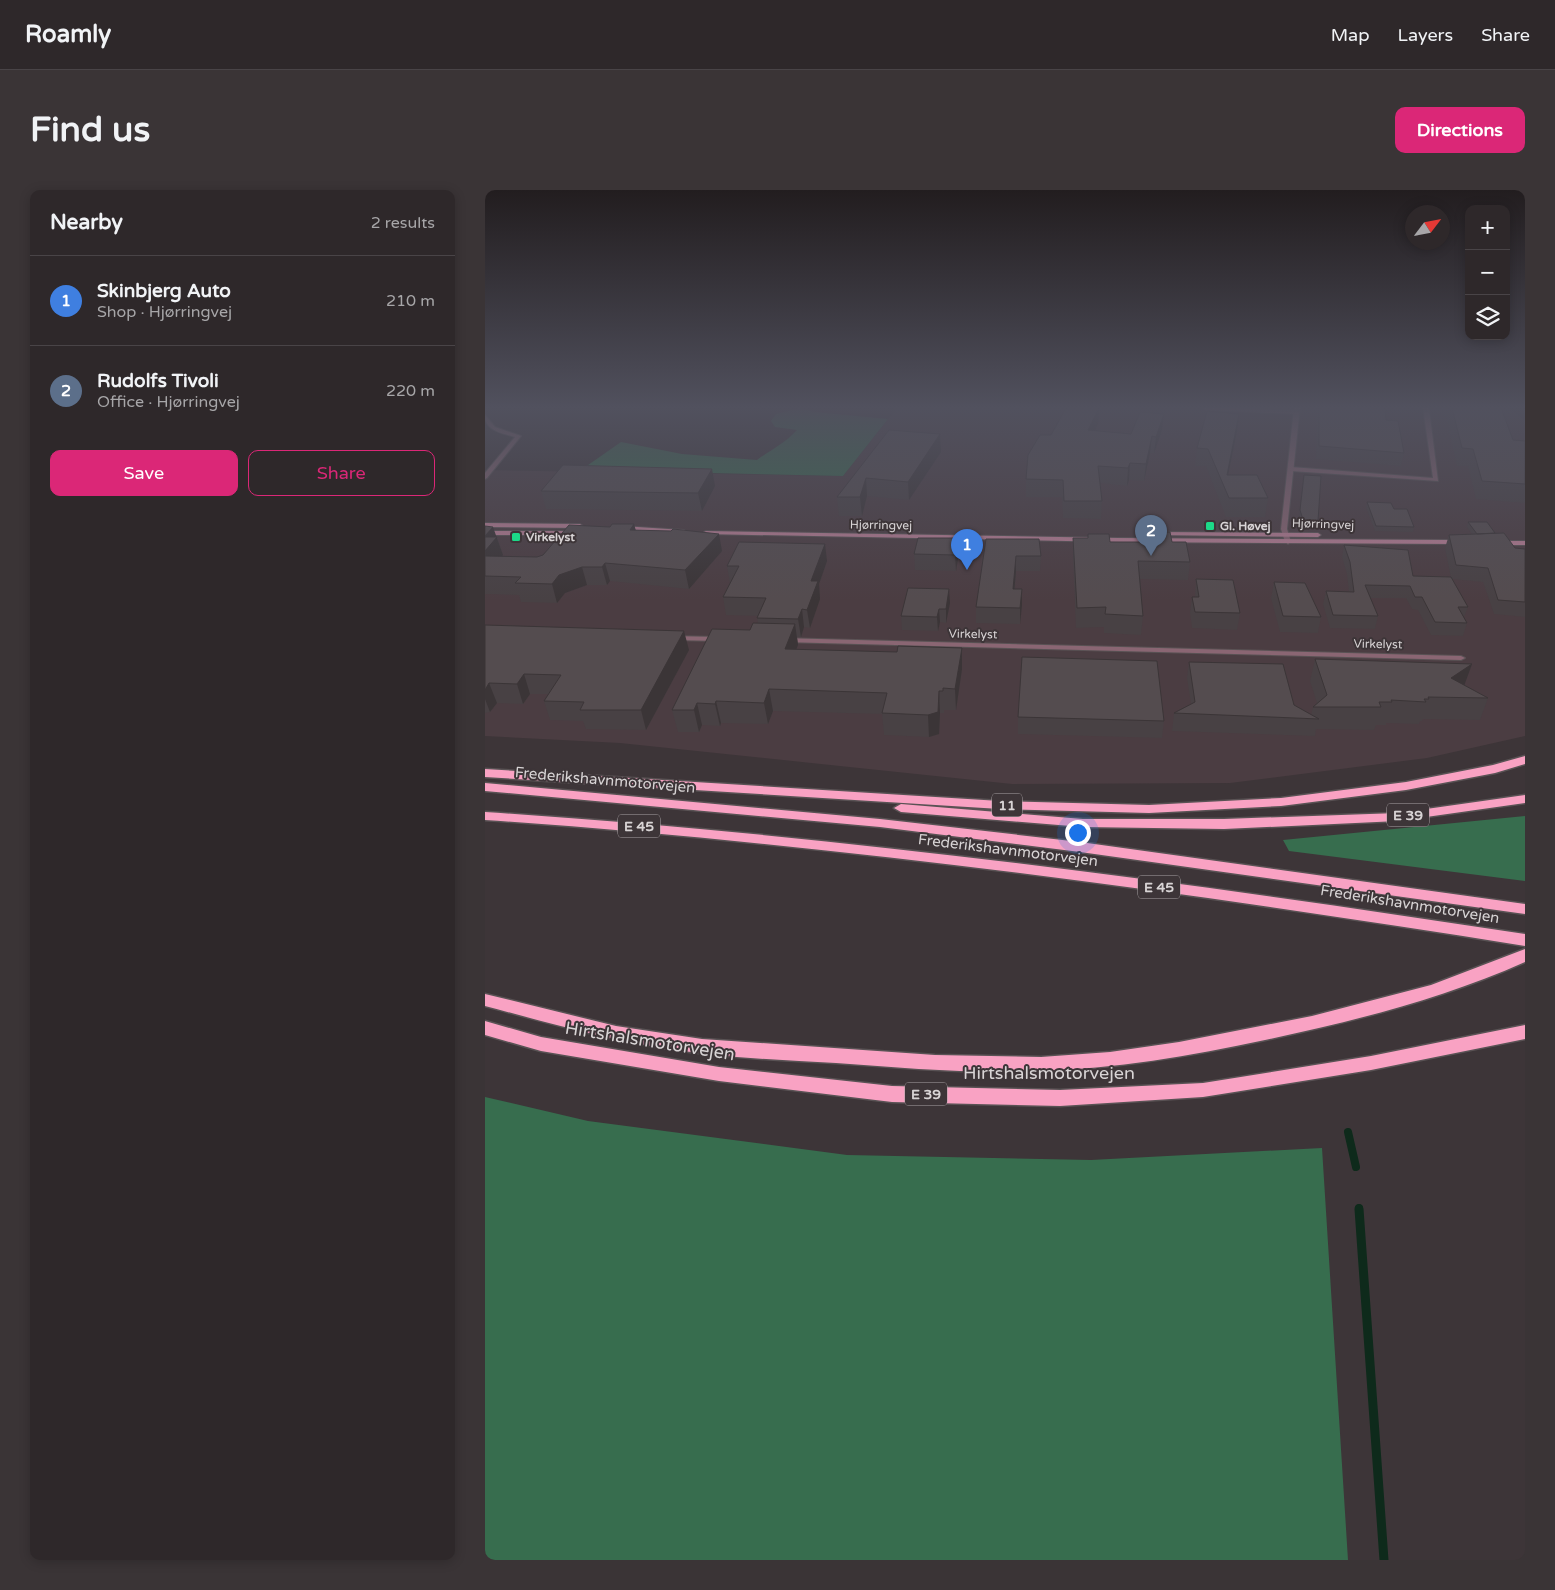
<!DOCTYPE html>
<html lang="en">
<head>
<meta charset="utf-8">
<style>
	body { margin:0; font-family:"Varela Round",sans-serif; background:#3a3436; color:#f1f3f6 }
	.controls { position:absolute; right:15px; top:15px; display:grid; overflow:hidden; border-radius:10px; box-shadow:0 2px 12px #0003 }
	.controls button { width:45px; height:45px; display:grid; place-items:center; padding:0; border:0; border-bottom:1px solid #494447; background:#2e282a; color:#f1f3f6; font:25px sans-serif }
	.compass { position:absolute; left:920px; top:15px; width:45px; height:45px; border-radius:50%; background:#2e282a; box-shadow:0 2px 12px #0003; rotate:58deg }
	.you { position:absolute; left:592px; top:642px; width:18px; height:18px; margin:-12px; border:4px solid #fff; border-radius:50%; background:#1a73e8; box-shadow:0 0 0 8px #1a73e833 }
	.badge { display:grid; place-items:center; width:32px; height:32px; border-radius:50%; background:#db2777; color:#fff; font-size:16px; font-weight:700 }
	.pin { position:absolute; translate:-50% -41px; filter:drop-shadow(0 1px 2px #0008) }
	.pin::after { content:''; position:absolute; top:26px; width:18px; height:15px; background:inherit; clip-path:polygon(0 0,100% 0,50% 100%) }
	.list { margin:0; padding:0; list-style:none }
	h2 { display:flex; justify-content:space-between; align-items:center; height:65px; margin:0; padding:0 20px; font-size:21px }
	h2 small { font-size:16px; font-weight:400; color:#a7a6a8 }
	.list li { display:grid; grid-template-columns:32px 1fr auto; gap:15px; align-items:center; box-sizing:border-box; height:90px; padding:0 20px; border-top:1px solid #494447 }
	.list b { display:block; font-size:19px; white-space:nowrap }
	.list p { margin:0; font-size:16px; white-space:nowrap; color:#a7a6a8 }
	.list em { font-size:16px; font-style:normal; color:#a7a6a8 }
	.actions { display:flex; gap:10px; padding:15px 20px }
	.actions a { flex:1; padding:11px 0; border:1px solid #db2777; border-radius:10px; text-align:center; font-size:18px; color:#db2777 }
	.actions .main { background:#db2777; color:#fff }
	.icon { flex:none; width:28px; height:28px; fill:none; stroke:currentColor; stroke-width:2; stroke-linecap:round; stroke-linejoin:round }
	.map { position:relative; flex:none; width:1040px; height:1370px; overflow:hidden; border-radius:10px }
	header { display:flex; align-items:center; gap:30px; box-sizing:border-box; height:70px; padding:0 25px; background:#2e282a; border-bottom:1px solid #494447 }
	header strong { font-size:24px }
	nav { display:flex; gap:28px; margin-inline-start:auto; font-size:18px }
	.intro { display:flex; align-items:center; justify-content:space-between; box-sizing:border-box; height:120px; padding:0 30px }
	h1 { margin:0; font-size:35px }
	.button { padding:12px 22px; border-radius:10px; background:#db2777; color:#fff; font-size:18px; font-weight:700 }
	main { display:flex; gap:30px; padding:0 30px }
	aside { flex:1; background:#2e282a; border-radius:10px; box-shadow:0 2px 12px #0003 }
	.map>svg:first-child { display:block }
</style>
</head>
<body>
<header>
<strong>Roamly</strong>
<nav><a>Map</a><a>Layers</a><a>Share</a></nav>
</header>
<div class="intro"><h1>Find us</h1><a class="button">Directions</a></div>
<main>
<aside>
<h2>Nearby<small>2 results</small></h2>
<ul class="list">
<li><span class="badge" style="background:#3f7fe0">1</span><div><b>Skinbjerg Auto</b><p>Shop · Hjørringvej</p></div><em>210 m</em></li>
<li><span class="badge" style="background:#5c6f8a">2</span><div><b>Rudolfs Tivoli</b><p>Office · Hjørringvej</p></div><em>220 m</em></li>
</ul>
<div class="actions"><a class="main">Save</a><a>Share</a></div>
</aside>
<div class="map">
<svg width="1040" height="1370" viewBox="0 0 1040 1370">
	<rect width="100%" height="100%" fill="#3d3538"/>
	<path fill="#4b3d42" d="M412,218H1023L1040,230V546L942,568L745,593L527,594L135,553L0,546V280L358,286Z"/>
	<path fill="#376d4e" d="M315,218L330,222L403,229L358,286L96,280L136,252L197,264L272,270C287,259 299,254 312,240L290,237L286,231L291,224Z
		M1040,626V691L804,661L798,650Z
		M0,907L103,931L362,965L606,970L837,958L863,1370H0Z"/>
	<g fill="none" stroke-linecap="round" stroke-linejoin="round">
		<path stroke="#0e2a1b" stroke-width="8" d="M863,942L871,977
			M874,1018V1020"/>
		<path stroke="#0e2a1b" stroke-width="9" d="M874,1019L899,1370"/>
		<g stroke="#595254" stroke-width="2">
			<path id="minor" d="M718,218L811,220L814,222L811,224L720,220Z
				M938,218H944L953,291L806,281L803,279L806,277L948,288Z
				M0,225L10,237L36,246L2,288L0,289V283L30,247C17,243 0,241 0,225Z
				M185,446L234,447L238,449L234,451L188,450H185Z
				M295,448L976,466L980,468L976,470L298,452H295Z"/>
		</g>
		<g stroke="#595254" stroke-width="2">
			<path id="tertiary" d="M809,218H815L802,339L806,352L803,354L800,352L796,339Z"/>
		</g>
		<g stroke="#595254" stroke-width="2">
			<path id="secondary" d="M0,333L95,334L98,336L95,338L0,337Z
				M137,336L199,340L202,342L199,344L135,339L134,338Z
				M0,341H89L92,343L89,345H0Z
				M221,341L633,348L974,350L977,352L974,354L633,352L219,344V342Z
				M672,342L833,343L836,345L833,347L670,345V343Z
				M1040,351V355H1013L1010,353L1013,351Z"/>
		</g>
		<g stroke="#595254" stroke-width="3">
			<path id="motorway" d="M1040,566V574L1010,583L921,600L796,616L664,623L515,619L0,587V579L515,611L664,615L796,608L921,592L1008,575Z
				M0,593L395,629L595,652L1040,714V724L595,662L395,637L0,601Z
				M1040,605V613L913,631L739,639L598,637L416,622L409,618L416,614L598,629H739L913,623Z
				M0,622C348,645 695,691 1040,744V756C695,701 348,654 0,630Z
				M1040,759V772C957,809 869,831 780,850C706,866 630,879 554,881C486,884 419,878 351,873C291,870 230,867 171,857C113,847 57,831 0,816V804L131,836L217,849L450,865L556,867L625,862L694,852L827,826L946,795Z
				M0,831L56,847L234,877L407,896L575,900L718,893L886,866L1040,835V849L886,880L718,907L575,916L407,912L234,891L56,861L0,845Z"/>
		</g>
		<use href="#minor" fill="#8a6673" fill-rule="evenodd"/>
		<use href="#tertiary" fill="#8a6673" fill-rule="evenodd"/>
		<use href="#secondary" fill="#b77e94" fill-rule="evenodd"/>
		<use href="#motorway" fill="#f9a2c3" fill-rule="evenodd"/>
	</g>
	<path fill="#484144" d="M614,218L613,234L610,241L646,244L677,240L669,263H665L659,291L644,290L642,296L615,293L617,311L616,329L578,328L577,307H541V289L566,245Z
		M832,218H900L901,230L919,263L916,276L831,269Z
		M955,218H1016L1028,250L1040,251V313L991,309L983,276H972L961,226H957Z
		M754,224L752,241L743,285L783,308L780,327H741L721,276H710L712,258Z
		M404,240L456,262L424,310L382,306L377,326H354L352,307Z
		M819,285L833,331L831,339H817L814,328Z
		M230,296L217,321L61,319L56,301Z
		M882,312L909,319L929,337L928,342L890,341L881,317Z
		M983,332L1010,343L1030,358L1040,359V427L1009,424L998,392L967,389L983,417L979,427L982,433L978,446L946,445L933,420L927,419L921,408H885L893,426L890,439L845,438L838,414L841,401L864,402L862,384L857,367L859,355L928,386L966,388L960,358L964,345L987,344L982,337Z
		M149,334L151,341L237,361L204,399L125,391L122,395H102L80,403L72,413L36,412L34,405L0,404V336L12,347L18,365L17,367H52L125,337Z
		M660,342L687,352L705,372L703,390L655,389L658,426L656,445L619,443V437L591,438L588,366V348H603V344L625,352H659Z
		M501,349L556,366L555,381H531L530,399L537,415L535,434L491,433V417Z
		M474,363L471,381L430,380L429,364Z
		M342,371L334,394L335,409L325,438L319,437L316,447H312L313,455L311,459L412,462L477,458V479L471,520H459V523H455L454,544L444,547L399,545L397,524L288,521L283,534L236,533L235,536L217,535L214,542H193L187,520L273,433L272,428L273,426L241,425L238,407L245,393L242,376Z
		M711,389L755,423L752,440L707,438L705,423L707,407H710Z
		M789,392L836,427L833,443L795,442L786,408Z
		M465,413L461,433L455,432L453,441L417,440L416,426Z
		M0,435L204,460L161,540L101,539L98,531L65,530L59,511L63,504H45L38,514L12,513L5,522L0,523Z
		M830,469L987,474L979,495L1003,508L995,530L938,529L937,531H935L934,534L901,533V535H891L889,540L831,539L830,546L687,541L689,523L706,514L702,488L704,472L809,515L826,525L828,517L832,513L825,491Z
		M533,527L679,531L677,548L533,544Z"/>
	<path fill="#3b3537" d="M614,218L613,234L602,257L603,240Z
		M679,224L677,240L669,263L671,247Z
		M754,224L752,241L740,300L742,285Z
		M455,244L456,262L424,310L423,292Z
		M667,246L665,263L659,291L661,274Z
		M645,273L644,290L642,296L643,278Z
		M227,279L230,296L217,321L213,303Z
		M381,288L382,306L377,326L375,307Z
		M149,334L153,351L145,340Z
		M8,337L18,365L2,384L0,379V346Z
		M234,344L237,361L204,399L200,380Z
		M473,348L474,363L471,381L470,365Z
		M340,354L342,371L334,394L335,409L325,438L322,420L326,391Z
		M531,366V381L528,415V399Z
		M120,373L125,391L122,395L117,377Z
		M97,377L102,395L80,403L72,413L67,394L74,385Z
		M464,399L465,413L461,433V419Z
		M537,399V415L535,434V418Z
		M317,419L319,437L316,447L313,429Z
		M454,419L455,432L453,441L452,427Z
		M310,434L313,455L303,480L300,459Z
		M199,441L204,460L161,540L156,520Z
		M477,458V479L471,520L470,499Z
		M987,474L979,496L966,488Z
		M39,484L45,504L38,514L32,494Z
		M4,493L12,513L5,522L0,509V500Z
		M284,499L288,521L283,534L279,513Z
		M454,501L455,523L454,544L444,547L443,525Z
		M231,511L236,533L235,536L230,514Z
		M212,513L217,535L214,542L209,520Z"/>
	<path fill="#544c4f" stroke="#3b3537" d="M581,218H614L603,240L646,244L655,222L679,224L671,247L667,246L661,274L645,273L643,278L613,276L617,311H579L578,290L541,289L543,265L555,245H566Z
		M834,218H900L901,230L913,231L919,263L834,256Z
		M967,218H1016L1028,250L1040,251V294L997,291L988,259L977,258Z
		M722,221L754,224L742,285H772L783,308H744L723,259L712,258Z
		M404,240L455,244L423,292L381,288L375,307H352Z
		M78,275L227,279L213,303L56,301Z
		M819,285L836,286L833,331L818,330L815,320Z
		M882,312L906,313L909,319H922L929,337L891,336Z
		M983,332H1002L1010,343L992,344Z
		M127,334H149L145,340L186,341L188,339L234,344L200,380L120,373L117,377H97L74,385L67,394L30,393L36,387L0,386V366L52,367L58,365L84,335L125,337Z
		M0,336L8,337L0,346Z
		M660,342H685L687,352H701L705,372L653,371L658,426L620,424L621,417L592,418L588,348H603V344H624L625,352H662Z
		M1019,343L1030,358L1040,359V412L1013,410L1003,378L971,375L964,345Z
		M0,347H12L0,361Z
		M433,348H473L470,365L429,364Z
		M501,349H554L556,366H531L528,399H537L535,418L491,417Z
		M254,352L340,354L326,391H333L322,420L317,419L313,429L272,428L281,408L238,407L254,376H242Z
		M859,355L923,360L928,386L966,387L983,417H973L982,433L950,432L937,407H930L925,396L880,395L893,426L848,425L841,401L869,402L865,372Z
		M711,389L748,390L755,423L710,422L707,407H714Z
		M789,392L820,393L836,427L798,426Z
		M423,398L464,399L461,419H454L452,427L416,426Z
		M268,433L310,434L300,459L412,462L413,456L477,458L470,499L458,498V501H454L453,522L443,525L397,523L402,503L284,499L279,513L231,511L230,514L212,513L209,520H187L227,439L265,440Z
		M0,435L199,441L156,520H95L99,512L59,511L76,485L39,484L32,494L4,493L0,500Z
		M537,467L672,471L679,531L533,527Z
		M830,469L987,474L966,488L1003,508L943,507L944,509H939L941,512L906,510L907,512H894L896,517H828L842,505Z
		M704,472L798,474L809,515L834,529L689,523L710,512Z"/>
	<linearGradient id="sky" x2="0" y2="1"><stop stop-color="#221d1f"/><stop offset="0.53" stop-color="#51515e"/><stop offset="1" stop-color="#51515e" stop-opacity="0"/></linearGradient>
	<rect width="1040" height="410" fill="url(#sky)"/>
	<g fill="#1cd988" stroke="#3d3538" stroke-width="2">
		<rect x="720" y="331" width="10" height="10" rx="2.5"/>
		<rect x="26" y="342" width="10" height="10" rx="2.5"/>
	</g>
	<g text-anchor="middle" stroke-width="4" stroke-linejoin="round" paint-order="stroke">
		<g font-size="12" fill="#d8d4d5" stroke="#3d3538">
			<text transform="translate(838 334) rotate(2)" y="4">Hjørringvej</text>
			<text transform="translate(396 335) rotate(1)" y="4">Hjørringvej</text>
			<text transform="translate(488 444) rotate(1)" y="4">Virkelyst</text>
			<text transform="translate(893 454) rotate(1)" y="4">Virkelyst</text>
		</g>
		<g font-size="12" font-weight="bold" fill="#d8d4d5" stroke="#3d3538" text-anchor="start">
			<text x="735" y="340">Gl. Høvej</text>
			<text x="41" y="351">Virkelyst</text>
		</g>
		<g fill="#3d3538" stroke="#aaa4a6" stroke-width="1">
			<rect x="507" y="603.5" width="30" height="23" rx="4"/>
			<rect x="902" y="613.5" width="42" height="23" rx="4"/>
			<rect x="133" y="624.5" width="42" height="23" rx="4"/>
			<rect x="653" y="685.5" width="42" height="23" rx="4"/>
			<rect x="420" y="892.5" width="42" height="23" rx="4"/>
		</g>
		<g font-size="14" font-weight="bold" fill="#d8d4d5">
			<text x="522" y="620">11</text>
			<text x="923" y="630">E 39</text>
			<text x="154" y="641">E 45</text>
			<text x="674" y="702">E 45</text>
			<text x="441" y="909">E 39</text>
		</g>
		<g font-size="15" fill="#d8d4d5" stroke="#3d3538">
			<text transform="translate(120 590) rotate(5)" y="5">Frederikshavnmotorvejen</text>
			<text transform="translate(523 660) rotate(7)" y="5">Frederikshavnmotorvejen</text>
			<text transform="translate(925 714) rotate(9)" y="5">Frederikshavnmotorvejen</text>
		</g>
		<g font-size="18" fill="#d8d4d5" stroke="#3d3538">
			<text transform="translate(165 851) rotate(9)" y="6">Hirtshalsmotorvejen</text>
			<text x="564" y="889">Hirtshalsmotorvejen</text>
		</g>
	</g>
</svg>
<div class="controls">
<button>+</button>
<button>−</button>
<button><svg class="icon" aria-label="layers" viewBox="0 0 24 24"><path d="M12 4l9 5-9 5-9-5zM3 14l9 5 9-5"/></svg></button>
</div>
<svg class="compass" viewBox="-18 -18 36 36"><path d="M0-13l5 13h-10z" fill="#e53935"/><path d="M0 13l5-13h-10z" fill="#a7a6a8"/></svg>
<div class="you"></div>
<div class="pin badge" style="left:482px;top:380px;background:#3f7fe0">1</div>
<div class="pin badge" style="left:666px;top:366px;background:#5c6f8a">2</div>
</div>
</main>
</body>
</html>
